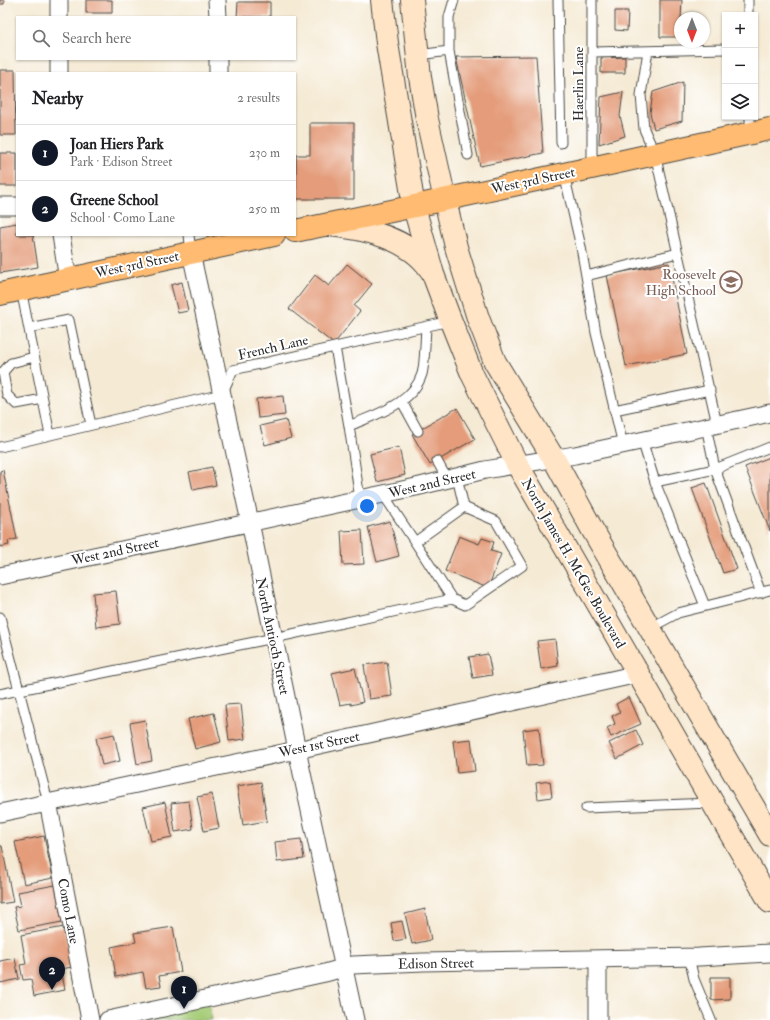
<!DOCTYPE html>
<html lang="en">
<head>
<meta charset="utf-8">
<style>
	body { margin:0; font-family:"IM FELL Double Pica",serif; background:#f6f6f6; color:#202124 }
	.controls { position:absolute; right:12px; top:12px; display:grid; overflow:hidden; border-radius:0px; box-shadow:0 1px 3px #0004 }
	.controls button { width:36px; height:36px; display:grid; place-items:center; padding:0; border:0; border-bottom:1px solid #e0e0e0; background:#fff; color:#202124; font:20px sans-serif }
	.compass { position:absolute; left:674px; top:12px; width:36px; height:36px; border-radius:50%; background:#fff; box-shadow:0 1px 3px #0004; rotate:180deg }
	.you { position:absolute; left:367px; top:506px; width:14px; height:14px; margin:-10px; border:3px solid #fff; border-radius:50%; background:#1a73e8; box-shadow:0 0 0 6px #1a73e833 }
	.badge { display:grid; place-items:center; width:26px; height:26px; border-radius:50%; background:#111827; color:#fff; font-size:13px; font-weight:700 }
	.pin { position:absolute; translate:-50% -33px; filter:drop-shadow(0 1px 2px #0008) }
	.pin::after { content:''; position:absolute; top:21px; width:14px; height:12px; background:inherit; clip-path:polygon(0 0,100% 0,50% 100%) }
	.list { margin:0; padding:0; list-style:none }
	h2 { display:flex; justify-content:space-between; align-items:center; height:52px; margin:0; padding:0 16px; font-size:17px }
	h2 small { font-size:13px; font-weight:400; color:#757577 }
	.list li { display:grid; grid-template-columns:26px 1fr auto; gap:12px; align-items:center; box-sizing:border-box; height:56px; padding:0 16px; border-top:1px solid #e0e0e0 }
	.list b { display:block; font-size:15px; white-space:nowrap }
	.list p { margin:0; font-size:13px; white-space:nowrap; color:#757577 }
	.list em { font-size:13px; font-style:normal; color:#757577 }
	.icon { flex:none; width:22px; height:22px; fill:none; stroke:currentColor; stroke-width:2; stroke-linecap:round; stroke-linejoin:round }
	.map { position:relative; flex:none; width:770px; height:1020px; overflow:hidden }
	.search { position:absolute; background:#fff; box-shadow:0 1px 3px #0004; left:16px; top:16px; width:280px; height:44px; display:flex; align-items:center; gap:10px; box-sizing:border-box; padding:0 14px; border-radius:0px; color:#757577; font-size:15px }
	.panel { position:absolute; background:#fff; box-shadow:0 1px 3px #0004; left:16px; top:72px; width:280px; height:164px; border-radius:0px }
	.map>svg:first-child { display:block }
</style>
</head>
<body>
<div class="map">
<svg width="770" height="1020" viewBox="0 0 770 1020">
	<rect width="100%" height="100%" fill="#fff"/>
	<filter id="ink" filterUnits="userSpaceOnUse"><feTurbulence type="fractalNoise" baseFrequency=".025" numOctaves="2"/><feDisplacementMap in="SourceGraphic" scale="8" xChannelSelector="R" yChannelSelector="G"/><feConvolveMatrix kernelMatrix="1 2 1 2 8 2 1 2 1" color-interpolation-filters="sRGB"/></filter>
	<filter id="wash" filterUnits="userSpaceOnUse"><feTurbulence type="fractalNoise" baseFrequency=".012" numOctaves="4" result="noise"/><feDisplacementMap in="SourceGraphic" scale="16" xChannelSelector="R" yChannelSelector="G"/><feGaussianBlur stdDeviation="0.9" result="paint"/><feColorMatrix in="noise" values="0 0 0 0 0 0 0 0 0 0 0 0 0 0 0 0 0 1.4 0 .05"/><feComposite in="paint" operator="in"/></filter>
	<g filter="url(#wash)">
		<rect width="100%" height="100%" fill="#f5ead4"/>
		<path fill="#a5cc77" stroke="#687c51" d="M208,999L212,1020H108Z"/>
		<g id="blocks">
			<path fill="#e49c7a" d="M0,0H4V4H0Z
				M86,0H112V13H86Z
				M660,0H682L680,37H660Z
				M238,2H270V17H237Z
				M615,11H628L627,31L615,30Z
				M536,56L543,153L480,166L456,57Z
				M625,57V73H601V58Z
				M0,70H15L16,135H0Z
				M683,82L682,121L654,129L650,113L653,92Z
				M623,92L620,116L625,136L599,144L601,97Z
				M310,123H354V199H296V155H310Z
				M0,153H17V186H0Z
				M17,223V235H33L38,267L0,273V226Z
				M669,263L687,354L626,366L607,275Z
				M347,264L372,284L354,306L360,311L334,344L289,309L315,275L329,286Z
				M182,282L188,311L178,313L171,285Z
				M283,396L285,415L258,418L256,399Z
				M457,408L475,439L430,465L412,434Z
				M286,420L291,438L265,445L260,426Z
				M399,447L405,475L377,482L370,454Z
				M770,457V531L745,467Z
				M212,467L216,485L193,490L189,472Z
				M3,470L17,539L8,541L9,545L0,547V471Z
				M706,483L737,569L723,573L692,488Z
				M390,521L399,556L377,562L368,527Z
				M362,530L364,564L343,565L341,531Z
				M459,536L479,544L482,538L494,542L491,551L501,554L488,588L445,571Z
				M116,591L120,624L96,627L93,593Z
				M555,639L558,666L541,669L537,641Z
				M488,654L492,675L473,678L469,657Z
				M387,662L392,696L369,699L364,665Z
				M355,668L363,702L351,705V703L340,705L332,673Z
				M629,697L641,724L611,737L607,728L615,724L612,716L620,712L616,704Z
				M241,704L245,739L229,741L225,705Z
				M214,713L221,742L195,749L188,719Z
				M145,720L152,761L137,764L130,723Z
				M539,728L543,765L527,766L523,730Z
				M636,730L643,745L617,759L609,743Z
				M114,734L120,761L102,765L96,738Z
				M471,739L475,771L457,773L453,741Z
				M550,781L552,797L538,799L536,783Z
				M261,782L267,821L243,825L237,786Z
				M212,794L219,828L204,831L197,797Z
				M189,801L193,829L175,832L171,803Z
				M165,802L172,837L151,841L143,807Z
				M44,836L53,878L24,884L15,842Z
				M301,839L304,859L277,862L275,842Z
				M0,846H2L13,902L0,904Z
				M55,885L62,922L19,930L14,907L21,906L18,892Z
				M425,909L431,940L412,944L405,914Z
				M402,921L406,939L394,941L391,923Z
				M64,927L72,967L61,969L65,990L34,996L31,979L23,980L20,965L26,964L21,935Z
				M173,927L181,972L159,976L161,986L146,988L143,972L116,977L111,947L136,942L134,933Z
				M15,958L19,979L0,983V961Z
				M711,977H730V999L711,1000Z"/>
		</g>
	</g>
	<g filter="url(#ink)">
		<use href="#blocks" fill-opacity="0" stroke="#494844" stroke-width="1"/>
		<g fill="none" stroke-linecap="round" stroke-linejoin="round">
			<g stroke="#494844" stroke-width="11">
				<path id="service" d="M454,0L449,17V51L468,155
					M558,0L561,143
					M748,0V15
					M648,51L641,95L644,129L655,154L717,424
					M592,52L725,49
					M418,55L449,51
					M750,117V133
					M592,167V0
					M564,174L581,247L596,333L623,445
					M189,235L191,253
					M586,276L678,253
					M21,289L50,435
					M29,328L69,320L91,425
					M335,347L349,426
					M34,357L11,363L3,372L7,395L16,404L43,399
					M402,402L418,431
					M614,410L710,390
					M642,440L655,482L715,469L706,426
					M0,447L222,394L233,370L450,321
					M437,461L447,479
					M457,477L464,507
					M655,482L705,606
					M383,494L415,542L464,507L496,521L522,566L465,605L452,599L415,542
					M360,499L349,426C376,414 412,405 422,374C425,363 425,340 426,328
					M761,593L715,469L770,447
					M0,617L48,802
					M650,628L678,613L770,590
					M0,694L274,638L452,599
					M586,808L711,803
					M689,957L694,979L711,1020"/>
			</g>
			<g stroke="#494844" stroke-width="19">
				<path id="minor" d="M59,0V17
					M217,0L218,17
					M59,59V73
					M218,59V73
					M0,206H17
					M61,235L68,280
					M191,253L250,522L297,750L355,1020
					M0,576L416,487L485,470L575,455L770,413
					M48,802L90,1020
					M0,813L297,750L638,674
					M598,959V1020
					M108,1020L325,973L353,965L423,962L699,957L770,953"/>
			</g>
			<g stroke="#494844" stroke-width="24">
				<path id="secondary" d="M382,0L387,43L414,207L433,274L448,314L472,374L517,464L770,902
					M412,0L420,77L427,119L445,200L456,247L478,318L495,362L554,459L592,529L770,835
					M329,225C363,228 409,238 430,269"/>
			</g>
			<g stroke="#494844" stroke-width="24">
				<path id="primary" d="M295,231C454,199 612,163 770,129
					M0,294L274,235"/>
			</g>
			<use href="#service" stroke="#fff" stroke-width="9"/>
			<use href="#minor" stroke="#fff" stroke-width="17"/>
			<use href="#secondary" stroke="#ffe4c6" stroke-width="22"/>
			<use href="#primary" stroke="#febb71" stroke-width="22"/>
		</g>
	</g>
	<defs>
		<g id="school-ring" transform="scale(1.15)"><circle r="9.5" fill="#fff" stroke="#8d6e63" stroke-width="1.5"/><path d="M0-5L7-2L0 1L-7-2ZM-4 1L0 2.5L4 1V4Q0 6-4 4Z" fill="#8d6e63"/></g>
	</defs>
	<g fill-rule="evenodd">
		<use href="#school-ring" x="731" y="282"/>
	</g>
	<g text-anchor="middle" stroke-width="4" stroke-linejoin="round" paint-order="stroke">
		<g font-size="14" fill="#2b2b2b" stroke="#fff">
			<text transform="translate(578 84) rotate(-90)" y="5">Haerlin Lane</text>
			<text transform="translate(533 180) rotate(-12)" y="5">West 3rd Street</text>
			<text transform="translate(137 264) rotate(-12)" y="5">West 3rd Street</text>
			<text transform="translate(273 347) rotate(-13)" y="5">French Lane</text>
			<text transform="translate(432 483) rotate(-13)" y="5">West 2nd Street</text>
			<text transform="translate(115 551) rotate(-12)" y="5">West 2nd Street</text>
			<text transform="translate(574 563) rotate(60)" y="5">North James H. McGee Boulevard</text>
			<text transform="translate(273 636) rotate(78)" y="5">North Antioch Street</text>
			<text transform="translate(319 744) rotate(-12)" y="5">West 1st Street</text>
			<text transform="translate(69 911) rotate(79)" y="5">Como Lane</text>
			<text transform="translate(436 963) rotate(-1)" y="5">Edison Street</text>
		</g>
		<g font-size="14" fill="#785e54" stroke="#fff" text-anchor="end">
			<text x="716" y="279">Roosevelt<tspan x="716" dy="16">High School</tspan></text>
		</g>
	</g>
</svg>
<div class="controls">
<button>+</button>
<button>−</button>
<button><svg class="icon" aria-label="layers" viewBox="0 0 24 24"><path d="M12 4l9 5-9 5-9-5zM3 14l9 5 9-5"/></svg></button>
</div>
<svg class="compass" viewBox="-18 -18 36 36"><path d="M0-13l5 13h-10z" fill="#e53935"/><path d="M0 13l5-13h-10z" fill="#757577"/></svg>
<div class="you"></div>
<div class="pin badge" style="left:184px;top:1009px">1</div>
<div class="pin badge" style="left:52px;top:990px">2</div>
<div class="search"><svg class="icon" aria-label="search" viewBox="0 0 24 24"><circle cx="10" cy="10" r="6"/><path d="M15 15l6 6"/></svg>Search here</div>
<section class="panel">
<h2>Nearby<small>2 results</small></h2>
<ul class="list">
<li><span class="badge">1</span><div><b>Joan Hiers Park</b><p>Park · Edison Street</p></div><em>230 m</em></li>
<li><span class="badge">2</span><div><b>Greene School</b><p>School · Como Lane</p></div><em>250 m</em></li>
</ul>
</section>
</div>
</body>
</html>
